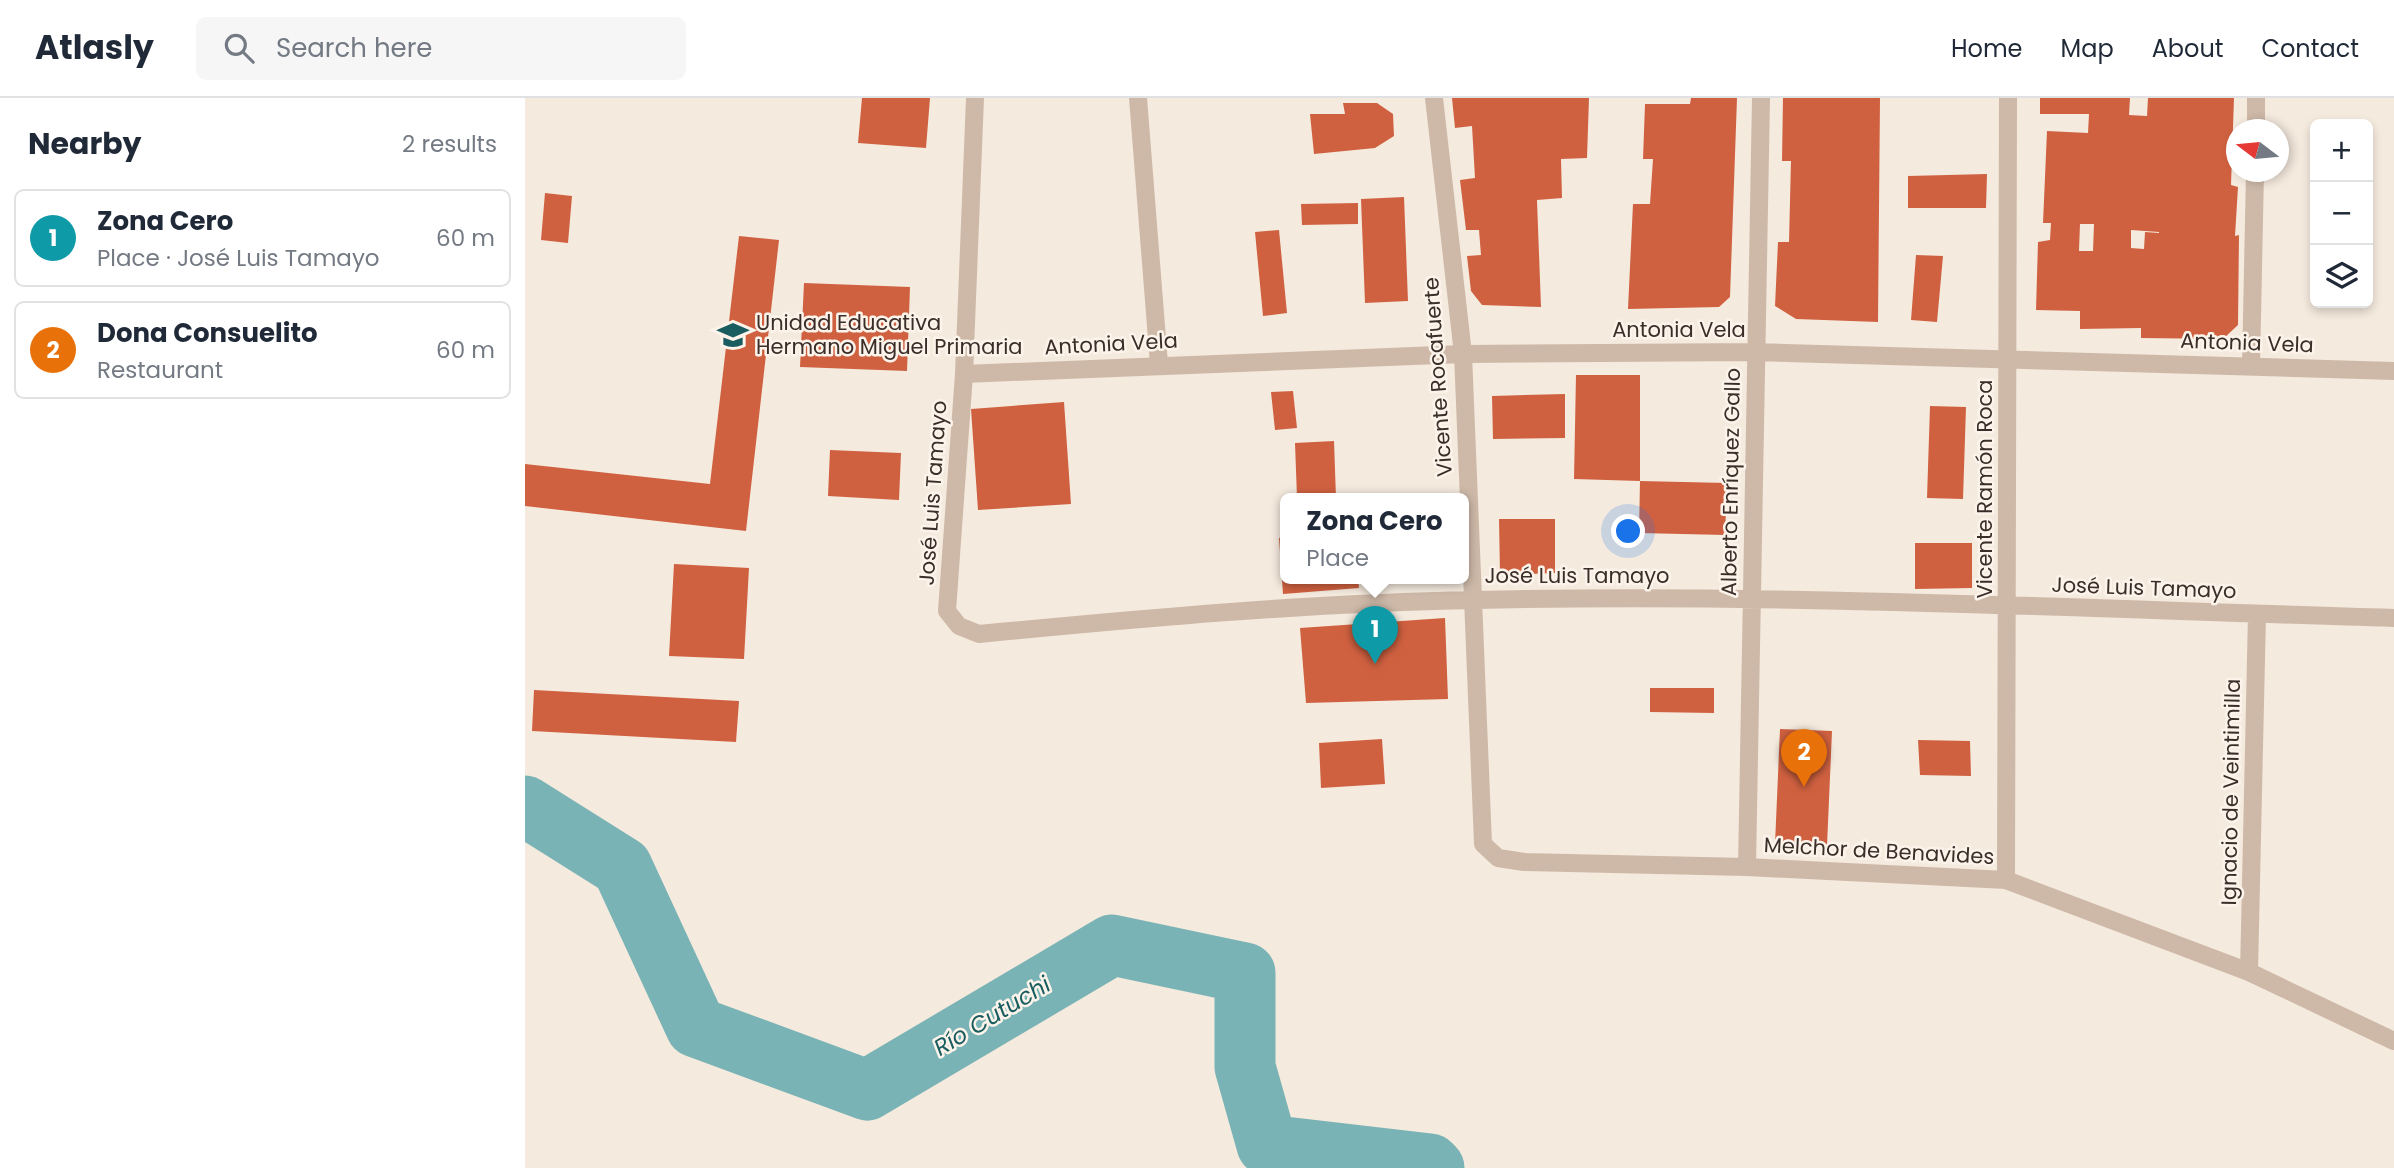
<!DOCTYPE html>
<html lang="en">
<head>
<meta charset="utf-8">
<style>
	body { margin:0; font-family:Poppins,sans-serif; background:#f6f6f7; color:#1f2937 }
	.controls { position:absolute; right:21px; top:21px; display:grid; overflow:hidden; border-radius:10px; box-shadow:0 4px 10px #0003 }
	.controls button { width:63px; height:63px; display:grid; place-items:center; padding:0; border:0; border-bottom:2px solid #e0e1e3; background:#fff; color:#1f2937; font:35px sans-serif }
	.compass { position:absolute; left:1701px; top:21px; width:63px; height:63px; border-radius:50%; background:#fff; box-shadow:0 4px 10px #0003; rotate:286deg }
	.you { position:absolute; left:1104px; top:434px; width:24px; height:24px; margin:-18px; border:5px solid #fff; border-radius:50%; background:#1a73e8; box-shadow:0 0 0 10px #1a73e833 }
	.badge { display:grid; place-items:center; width:46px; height:46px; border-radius:50%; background:#1a5d60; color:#fff; font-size:23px; font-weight:700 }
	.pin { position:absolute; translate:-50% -58px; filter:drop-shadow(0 2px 4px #0008) }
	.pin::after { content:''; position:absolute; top:37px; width:24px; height:21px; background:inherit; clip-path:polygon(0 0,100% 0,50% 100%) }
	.popup { position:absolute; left:755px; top:395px; width:189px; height:91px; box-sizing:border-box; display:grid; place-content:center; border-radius:10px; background:#fff; filter:drop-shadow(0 2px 5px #0005); font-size:23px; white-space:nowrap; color:#747a83 }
	.popup b { font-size:26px; color:#1f2937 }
	.popup::after { content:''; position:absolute; left:50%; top:100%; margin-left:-14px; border:14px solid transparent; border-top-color:#fff }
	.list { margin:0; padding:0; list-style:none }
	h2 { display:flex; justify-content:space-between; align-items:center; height:91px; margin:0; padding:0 28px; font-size:30px }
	h2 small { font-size:23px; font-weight:400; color:#747a83 }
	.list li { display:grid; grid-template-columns:46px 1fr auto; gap:21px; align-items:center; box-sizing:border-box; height:98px; margin:0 14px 14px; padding:0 14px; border:2px solid #e0e1e3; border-radius:10px }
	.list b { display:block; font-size:26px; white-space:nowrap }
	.list p { margin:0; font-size:23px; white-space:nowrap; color:#747a83 }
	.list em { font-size:23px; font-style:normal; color:#747a83 }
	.icon { flex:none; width:38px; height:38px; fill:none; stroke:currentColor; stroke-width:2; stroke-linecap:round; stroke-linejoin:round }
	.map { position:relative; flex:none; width:1869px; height:1070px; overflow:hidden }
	header { display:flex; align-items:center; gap:42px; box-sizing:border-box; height:98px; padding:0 35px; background:#fff; border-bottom:2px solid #e0e1e3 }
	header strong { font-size:33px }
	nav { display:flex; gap:38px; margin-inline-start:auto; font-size:24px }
	.search { width:490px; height:63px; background:#f6f6f7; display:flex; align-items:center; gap:18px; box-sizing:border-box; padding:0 24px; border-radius:10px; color:#747a83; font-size:26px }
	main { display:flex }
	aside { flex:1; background:#fff }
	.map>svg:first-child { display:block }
</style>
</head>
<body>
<header>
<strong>Atlasly</strong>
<div class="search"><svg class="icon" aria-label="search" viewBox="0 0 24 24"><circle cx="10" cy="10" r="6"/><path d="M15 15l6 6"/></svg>Search here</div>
<nav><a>Home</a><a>Map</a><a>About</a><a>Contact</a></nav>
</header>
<main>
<aside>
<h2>Nearby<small>2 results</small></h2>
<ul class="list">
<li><span class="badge" style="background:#0f9aa8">1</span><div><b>Zona Cero</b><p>Place · José Luis Tamayo</p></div><em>60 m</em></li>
<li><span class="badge" style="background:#e8710a">2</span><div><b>Dona Consuelito</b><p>Restaurant</p></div><em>60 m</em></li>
</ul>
</aside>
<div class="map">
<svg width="1869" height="1070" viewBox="0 0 1869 1070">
	<rect width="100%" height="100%" fill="#f5eade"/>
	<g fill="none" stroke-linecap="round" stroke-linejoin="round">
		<path stroke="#7ab3b5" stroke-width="61" d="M0,708L97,769L171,929L342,992L587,847L720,875V969L742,1047L905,1066L909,1070"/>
	</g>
	<path fill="#d06140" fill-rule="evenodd" d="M337,0H405L401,50L333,45Z
		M927,0H1064L1062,60L1036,61L1037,100L1012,102L1016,209L957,207L946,193L942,158L956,157L954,132H941L935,82L950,80L947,28L930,30Z
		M1166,0H1212L1205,199L1194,209L1103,211L1108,106H1125L1128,61H1118L1120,6H1165Z
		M1258,0H1355L1353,224L1271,221L1250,208L1253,144H1264L1266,63H1257Z
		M1515,0H1605L1604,17L1622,18L1623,0H1709L1706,87L1713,89L1710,138L1714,137L1713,227L1698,241L1616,240V230L1555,231V213L1511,212L1513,144L1525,142L1526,125H1518L1522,33L1563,35L1564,16H1515ZM1555,126H1569L1568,153H1554ZM1606,132L1634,134V135L1620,134L1619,151L1606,150Z
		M818,5H852L868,16L869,38L850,50L789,56L785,16H820Z
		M1462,76L1461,110H1383V78Z
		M20,95L47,98L43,145L16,142Z
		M879,99L883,203L840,205L836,101Z
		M833,105V126L777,127L776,106Z
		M754,132L762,215L738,218L730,134Z
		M214,138L254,142L221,433L0,408V366L185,386Z
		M1391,157L1418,158L1412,224L1386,222Z
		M279,185L385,189L382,273L275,269Z
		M1051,277H1115V383L1049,381Z
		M768,293L772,330L750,332L746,294Z
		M1040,296V340L968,341L967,298Z
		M539,304L546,406L453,412L446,311Z
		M1405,308L1441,309L1438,401L1402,400Z
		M809,343L811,400H772L770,345Z
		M305,352L376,355L374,402L303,398Z
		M1115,383L1202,385L1200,437L1114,435Z
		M974,421H1030V475L975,477Z
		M761,439V480H833L834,490L758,496L754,440Z
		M1390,445H1447V490L1390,491Z
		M149,466L224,470L219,561L144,558Z
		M920,520L923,601L781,605L775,530Z
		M1125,590H1189V615L1125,614Z
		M9,592L214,603L211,644L7,633Z
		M1255,631L1307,633L1302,748L1250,746Z
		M857,641L860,686L796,690L794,645Z
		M1393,642L1445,643L1446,678L1395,677Z"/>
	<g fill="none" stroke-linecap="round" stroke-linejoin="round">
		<path stroke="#ceb9a8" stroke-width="18" d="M450,0L439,276L422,513L434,528L454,536C620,520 785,505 951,502C1257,495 1563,511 1869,520
			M613,0L634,266
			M909,0L938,256L958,746L973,760L999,764L1222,769L1481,782L1724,874L1869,943
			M1731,32V0
			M1726,268L1730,74
			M439,276L938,256L1231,254L1869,273
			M1222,769L1236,0
			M1481,782L1483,0
			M1724,874L1732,516"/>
	</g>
	<defs>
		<g id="school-bare" transform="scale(2.415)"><path d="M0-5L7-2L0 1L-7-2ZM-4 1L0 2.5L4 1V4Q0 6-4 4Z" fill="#1a5d60" stroke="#fcf4eb" stroke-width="2.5" paint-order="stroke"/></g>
	</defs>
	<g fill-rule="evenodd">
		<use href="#school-bare" x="208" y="237"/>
	</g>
	<g text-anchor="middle" stroke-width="5" stroke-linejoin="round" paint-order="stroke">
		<g font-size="21" fill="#3b2e29" stroke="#fcf4eb" text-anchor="start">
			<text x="231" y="232">Unidad Educativa<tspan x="231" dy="24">Hermano Miguel Primaria</tspan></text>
		</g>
		<g font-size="21" fill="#3b2e29" stroke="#fcf4eb">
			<text x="1154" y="239">Antonia Vela</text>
			<text transform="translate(1722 245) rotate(2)" y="7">Antonia Vela</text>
			<text transform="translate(586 246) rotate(-3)" y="7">Antonia Vela</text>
			<text transform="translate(913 279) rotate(-94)" y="7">Vicente Rocafuerte</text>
			<text transform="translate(1206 384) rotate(-89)" y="7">Alberto Enríquez Gallo</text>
			<text transform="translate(1460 391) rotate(-90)" y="7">Vicente Ramón Roca</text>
			<text transform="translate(408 395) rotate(-86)" y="7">José Luis Tamayo</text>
			<text x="1052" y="485">José Luis Tamayo</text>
			<text transform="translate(1619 490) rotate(2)" y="7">José Luis Tamayo</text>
			<text transform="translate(1706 694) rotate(-89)" y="7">Ignacio de Veintimilla</text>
			<text transform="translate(1354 753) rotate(3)" y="7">Melchor de Benavides</text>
		</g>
		<g font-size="23" font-style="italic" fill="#1a5d60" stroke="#fcf4eb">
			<text transform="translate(467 918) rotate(-31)" y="8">Río Cutuchi</text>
		</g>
	</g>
</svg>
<div class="controls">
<button>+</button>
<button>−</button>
<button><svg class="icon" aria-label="layers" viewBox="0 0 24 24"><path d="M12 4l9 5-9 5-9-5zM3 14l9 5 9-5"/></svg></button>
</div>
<svg class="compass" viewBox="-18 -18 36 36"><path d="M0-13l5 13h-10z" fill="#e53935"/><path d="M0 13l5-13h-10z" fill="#747a83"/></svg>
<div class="you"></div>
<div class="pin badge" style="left:850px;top:566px;background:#0f9aa8">1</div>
<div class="popup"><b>Zona Cero</b>Place</div>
<div class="pin badge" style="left:1279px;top:689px;background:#e8710a">2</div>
</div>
</main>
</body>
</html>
